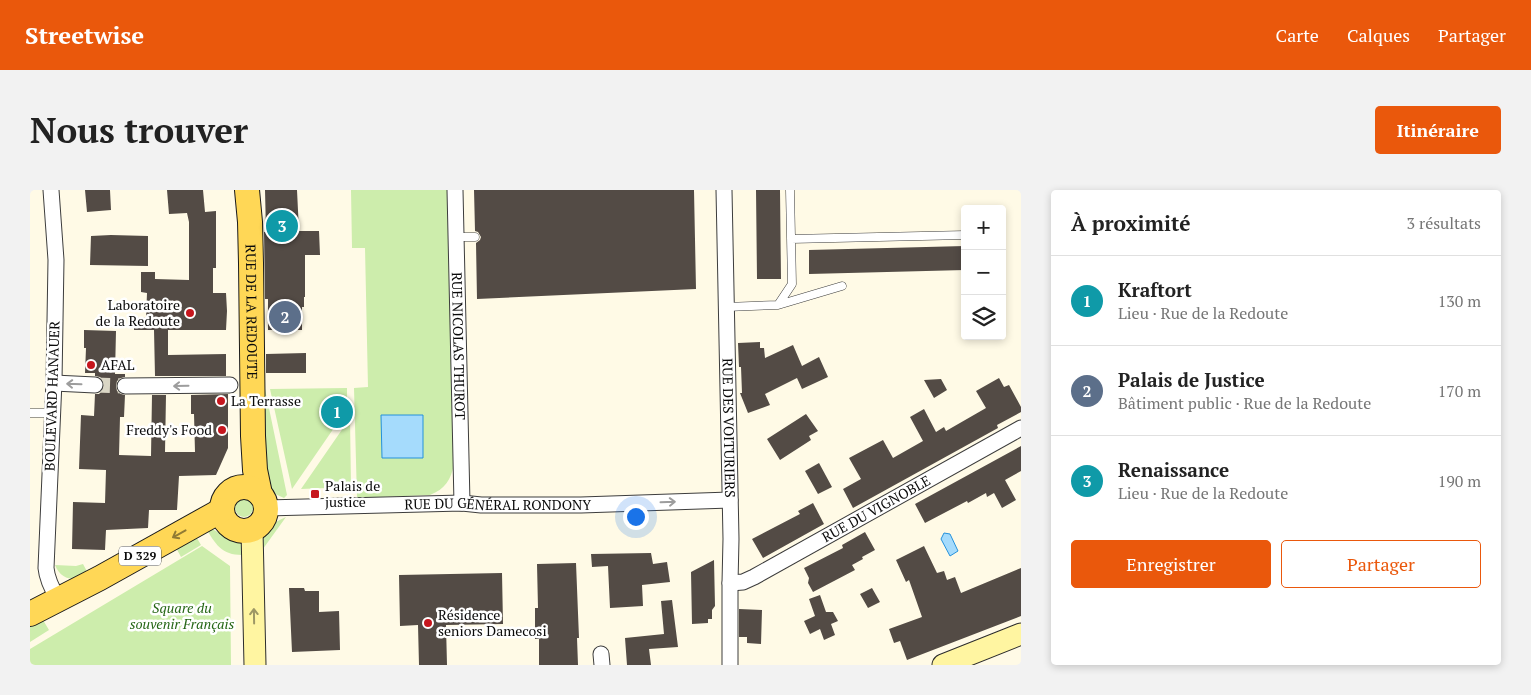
<!DOCTYPE html>
<html lang="fr">
<head>
<meta charset="utf-8">
<style>
	body { margin:0; font-family:"PT Serif",serif; background:#f2f2f2; color:#222 }
	.controls { position:absolute; right:15px; top:15px; display:grid; overflow:hidden; border-radius:5px; box-shadow:0 2px 8px #0003 }
	.controls button { width:45px; height:45px; display:grid; place-items:center; padding:0; border:0; border-bottom:1px solid #e0e0e0; background:#fff; color:#222; font:25px sans-serif }
	.you { position:absolute; left:605px; top:326px; width:18px; height:18px; margin:-12px; border:4px solid #fff; border-radius:50%; background:#1a73e8; box-shadow:0 0 0 8px #1a73e833 }
	.badge { display:grid; place-items:center; width:32px; height:32px; border-radius:50%; background:#ea580c; color:#fff; font-size:16px; font-weight:700 }
	.pin { position:absolute; translate:-50% -50%; border:2px solid #fff; box-shadow:0 1px 5px #0006 }
	.list { margin:0; padding:0; list-style:none }
	h2 { display:flex; justify-content:space-between; align-items:center; height:65px; margin:0; padding:0 20px; font-size:21px }
	h2 small { font-size:16px; font-weight:400; color:#767676 }
	.list li { display:grid; grid-template-columns:32px 1fr auto; gap:15px; align-items:center; box-sizing:border-box; height:90px; padding:0 20px; border-top:1px solid #e0e0e0 }
	.list b { display:block; font-size:19px; white-space:nowrap }
	.list p { margin:0; font-size:16px; white-space:nowrap; color:#767676 }
	.list em { font-size:16px; font-style:normal; color:#767676 }
	.actions { display:flex; gap:10px; padding:15px 20px }
	.actions a { flex:1; padding:11px 0; border:1px solid #ea580c; border-radius:5px; text-align:center; font-size:18px; color:#ea580c }
	.actions .main { background:#ea580c; color:#fff }
	.icon { flex:none; width:28px; height:28px; fill:none; stroke:currentColor; stroke-width:2; stroke-linecap:round; stroke-linejoin:round }
	.map { position:relative; flex:none; width:991px; height:475px; overflow:hidden; border-radius:5px }
	header { display:flex; align-items:center; gap:30px; box-sizing:border-box; height:70px; padding:0 25px; background:#ea580c; color:#fff }
	header strong { font-size:24px }
	nav { display:flex; gap:28px; margin-inline-start:auto; font-size:18px }
	.intro { display:flex; align-items:center; justify-content:space-between; box-sizing:border-box; height:120px; padding:0 30px }
	h1 { margin:0; font-size:35px }
	.button { padding:12px 22px; border-radius:5px; background:#ea580c; color:#fff; font-size:18px; font-weight:700 }
	main { display:flex; gap:30px; padding:0 30px }
	aside { flex:1; background:#fff; border-radius:5px; box-shadow:0 2px 8px #0003 }
	.map>svg:first-child { display:block }
</style>
</head>
<body>
<header>
<strong>Streetwise</strong>
<nav><a>Carte</a><a>Calques</a><a>Partager</a></nav>
</header>
<div class="intro"><h1>Nous trouver</h1><a class="button">Itinéraire</a></div>
<main>
<div class="map">
<svg width="991" height="475" viewBox="0 0 991 475">
	<rect width="100%" height="100%" fill="#fffae6"/>
	<path fill="#cdedac" d="M321,0H417L424,274C421,290 415,299 400,305L327,308L324,198L338,197L335,58H322Z
		M317,198V219L262,299L240,199Z
		M231,199H235L257,305L254,308L245,304L234,291Z
		M320,228L321,297L271,299Z
		M205 318a9 9 0 1 1 18 0a9 9 0 1 1-18 0Z
		M256,327L230,363C230,359 229,354 230,350C234,339 246,331 256,327Z
		M176,338L184,340L203,350L214,353L212,365C192,365 185,354 176,338Z
		M164,343L171,355L151,367L145,356Z
		M172,356L200,376L201,475H0V459Z
		M53,374L60,387C45,390 32,392 25,375L46,376Z
		M13,430L19,440L0,452V437Z"/>
	<path fill="#a5dbfc" stroke="#2591db" d="M351,225H393V268H352Z
		M914,343L920,344L928,361L920,366L911,349Z"/>
	<path fill="#534b45" d="M55,0H80L81,20L57,22Z
		M137,0H173L175,22L186,21V78H183V103H196L197,121L196,140H138V165L196,164V186H125L124,140H104V127L116,128L117,103L111,102V82H125V89L159,90V32L157,23L139,24Z
		M235,0H267L269,41H289L290,65H275V107H274V117H272V140H238V109H235L234,42H236Z
		M444,0H664L666,99L447,109L446,53L450,50L451,47L448,42L445,41Z
		M726,0H750L751,89H727Z
		M81,45L118,46V76L60,75L61,46Z
		M935,56V80L779,84V60Z
		M54,140L86,141L85,184H95V187L91,188L87,191L86,196L87,201L91,204L95,205L94,227H90L89,265L121,266L122,205H136L135,262H165L164,224H161V205L198,204V258L186,285L149,286L147,320H119L118,338L76,340L75,360L42,359L43,312L75,313L76,280L49,279L51,225L64,226L65,204H69L73,200L74,195L73,190L70,187L65,186V183H55L56,158H54Z
		M730,152V158H734L735,168L763,155L772,176L789,167L798,187L772,199L767,188L735,204L740,215L718,223L710,203H712L711,177H709L708,153Z
		M276,163V183H236V164Z
		M969,188L974,197L979,195L991,217V222L967,235L968,238L823,318L813,299L831,289L819,268L853,250L863,268L893,251L880,227L894,219L906,242L914,237L916,241L956,218L946,201Z
		M911,189L917,200L904,208L894,190Z
		M776,224L788,241L779,246L781,250L750,270L737,249Z
		M991,256V281L975,290L986,310L972,318L964,303L957,307L956,303L938,313L937,311L895,333L885,314Z
		M789,273L802,297L788,304L775,281Z
		M783,313L794,334L733,368L722,349L770,324L768,321Z
		M835,342L845,360L832,367L833,369L822,375L825,380L783,402L778,393L779,388L774,378L813,358L812,355Z
		M894,356L907,383L914,381L917,390L925,387L931,403L991,378V426L877,470L870,451L864,453L859,439L892,427L879,390L876,392L866,370Z
		M621,363L623,374L637,372L640,392L612,395L613,416L580,418L578,376L562,377L561,364Z
		M684,370L685,416L682,420V429H678V433L662,434L661,382Z
		M546,373L549,448H547L548,475H509V449H505V418H508L507,374Z
		M472,383L473,434L416,435L417,475H389L388,435L370,436L369,385Z
		M259,398H274L275,401H289V422L309,421L310,460L262,462Z
		M842,398L850,412L838,418L830,404Z
		M790,405L796,422H803L808,431L801,434L805,445L794,450L790,439L780,444L774,431L785,426L779,409Z
		M642,410L648,457L619,459L621,475H597L595,448L634,444L631,411Z
		M709,419L732,420L731,454L717,453V447H709Z"/>
	<g fill="none" stroke-linecap="round" stroke-linejoin="round">
		<path stroke="#dad6c5" stroke-width="15" stroke-dasharray="15 8" stroke-linecap="butt" d="M65,195L95,196"/>
		<g stroke="#3d3d3d" stroke-width="9">
			<path id="lane" d="M426,47H445
				M761,49L935,45
				M748,115L812,96
				M696,117L748,115L762,94L760,0
				M0,223H22"/>
		</g>
		<g stroke="#3d3d3d" stroke-width="17">
			<g id="street">
				<path d="M21,0L26,70L24,191L16,378C17,389 22,399 28,409"/>
				<path id="s1" d="M425,0L432,313"/>
				<path id="s2" d="M694,0L701,349L700,393V475"/>
				<path d="M24,193L65,195"/>
				<path d="M95,196L200,195"/>
				<path id="s3" d="M236,318L432,313L451,315H551L700,310"/>
				<path id="s4" d="M700,393L713,392L724,387L991,238"/>
				<path d="M571,464L572,475"/>
			</g>
		</g>
		<g stroke="#2c2c2c" stroke-width="23">
			<path id="secondary" d="M222,340L225,475
				M913,475L991,444"/>
		</g>
		<g stroke="#1b1b1b" stroke-width="26">
			<g id="primary">
				<path id="s5" d="M217,0L220,32L221,73L223,246L225,280L230,304"/>
				<circle cx="214" cy="319" r="22"/>
				<path d="M0,424L70,388L192,320"/>
			</g>
		</g>
		<use href="#lane" stroke="#fff" stroke-width="8"/>
		<use href="#street" stroke="#fff" stroke-width="15"/>
		<use href="#secondary" stroke="#fff5a1" stroke-width="21"/>
		<use href="#primary" stroke="#ffd756" stroke-width="24"/>
	</g>
	<defs><path id="oneway-shaft" d="M-6 0H5M1.5-3L5.5 0L1.5 3" fill="none" stroke-width="1.6" stroke-linecap="round" stroke-linejoin="round" transform="scale(1.25)"/></defs>
	<g stroke="#9d9d9d">
		<use href="#oneway-shaft" transform="translate(44 194) rotate(-178)"/>
		<use href="#oneway-shaft" transform="translate(151 196) rotate(179)"/>
		<use href="#oneway-shaft" transform="translate(638 312) rotate(-2)"/>
	</g>
	<use stroke="#917b34" href="#oneway-shaft" transform="translate(149 344) rotate(151)"/>
	<use stroke="#9d9765" href="#oneway-shaft" transform="translate(224 426) rotate(-91)"/>
	<g fill="#c6161d" stroke="#fff" stroke-width="2">
		<circle cx="160" cy="123" r="5"/>
		<circle cx="61" cy="175" r="5"/>
		<circle cx="191" cy="211" r="5"/>
		<circle cx="192" cy="240" r="5"/>
		<rect x="280" y="299" width="10" height="10" rx="2.5"/>
		<circle cx="398" cy="433" r="5"/>
	</g>
	<g text-anchor="middle" stroke-width="5" stroke-linejoin="round" paint-order="stroke">
		<rect fill="#fff" stroke="#545454" stroke-width="1" x="89" y="356.5" width="42" height="19" rx="4"/>
		<g font-size="12" font-weight="bold" fill="#0a0a0a">
			<text x="110" y="370">D 329</text>
		</g>
		<g font-size="14" fill="#0a0a0a" stroke="#fff" text-anchor="start">
			<text x="150" y="120" text-anchor="end">Laboratoire<tspan x="150" dy="16">de la Redoute</tspan></text>
			<text x="71" y="180">AFAL</text>
			<text x="201" y="216">La Terrasse</text>
			<text x="182" y="245" text-anchor="end">Freddy's Food</text>
			<text x="295" y="301">Palais de<tspan x="295" dy="16">justice</tspan></text>
			<text x="408" y="430">Résidence<tspan x="408" dy="16">seniors Damecosi</tspan></text>
		</g>
		<g font-size="14" fill="#0a0a0a" stroke="#fff">
			<text dy="5" stroke="none"><textPath href="#s5" startOffset="122">RUE DE LA REDOUTE</textPath></text>
			<text dy="5" stroke="none"><textPath href="#s1" startOffset="156">RUE NICOLAS THUROT</textPath></text>
			<text transform="translate(22 206) rotate(-88)" y="5">BOULEVARD HANAUER</text>
			<text dy="5" stroke="none"><textPath href="#s2" startOffset="238">RUE DES VOITURIERS</textPath></text>
			<text dy="5" stroke="none"><textPath href="#s3" startOffset="232">RUE DU GÉNÉRAL RONDONY</textPath></text>
			<text dy="5" stroke="none"><textPath href="#s4" startOffset="165">RUE DU VIGNOBLE</textPath></text>
		</g>
		<g font-size="14" font-style="italic" fill="#256615" stroke="#fff">
			<text x="152" y="423">Square du<tspan x="152" dy="16">souvenir Français</tspan></text>
		</g>
	</g>
</svg>
<div class="controls">
<button>+</button>
<button>−</button>
<button><svg class="icon" aria-label="layers" viewBox="0 0 24 24"><path d="M12 4l9 5-9 5-9-5zM3 14l9 5 9-5"/></svg></button>
</div>
<div class="you"></div>
<div class="pin badge" style="left:307px;top:222px;background:#0f9aa8">1</div>
<div class="pin badge" style="left:255px;top:127px;background:#5c6f8a">2</div>
<div class="pin badge" style="left:252px;top:36px;background:#0f9aa8">3</div>
</div>
<aside>
<h2>À proximité<small>3 résultats</small></h2>
<ul class="list">
<li><span class="badge" style="background:#0f9aa8">1</span><div><b>Kraftort</b><p>Lieu · Rue de la Redoute</p></div><em>130 m</em></li>
<li><span class="badge" style="background:#5c6f8a">2</span><div><b>Palais de Justice</b><p>Bâtiment public · Rue de la Redoute</p></div><em>170 m</em></li>
<li><span class="badge" style="background:#0f9aa8">3</span><div><b>Renaissance</b><p>Lieu · Rue de la Redoute</p></div><em>190 m</em></li>
</ul>
<div class="actions"><a class="main">Enregistrer</a><a>Partager</a></div>
</aside>
</main>
</body>
</html>
